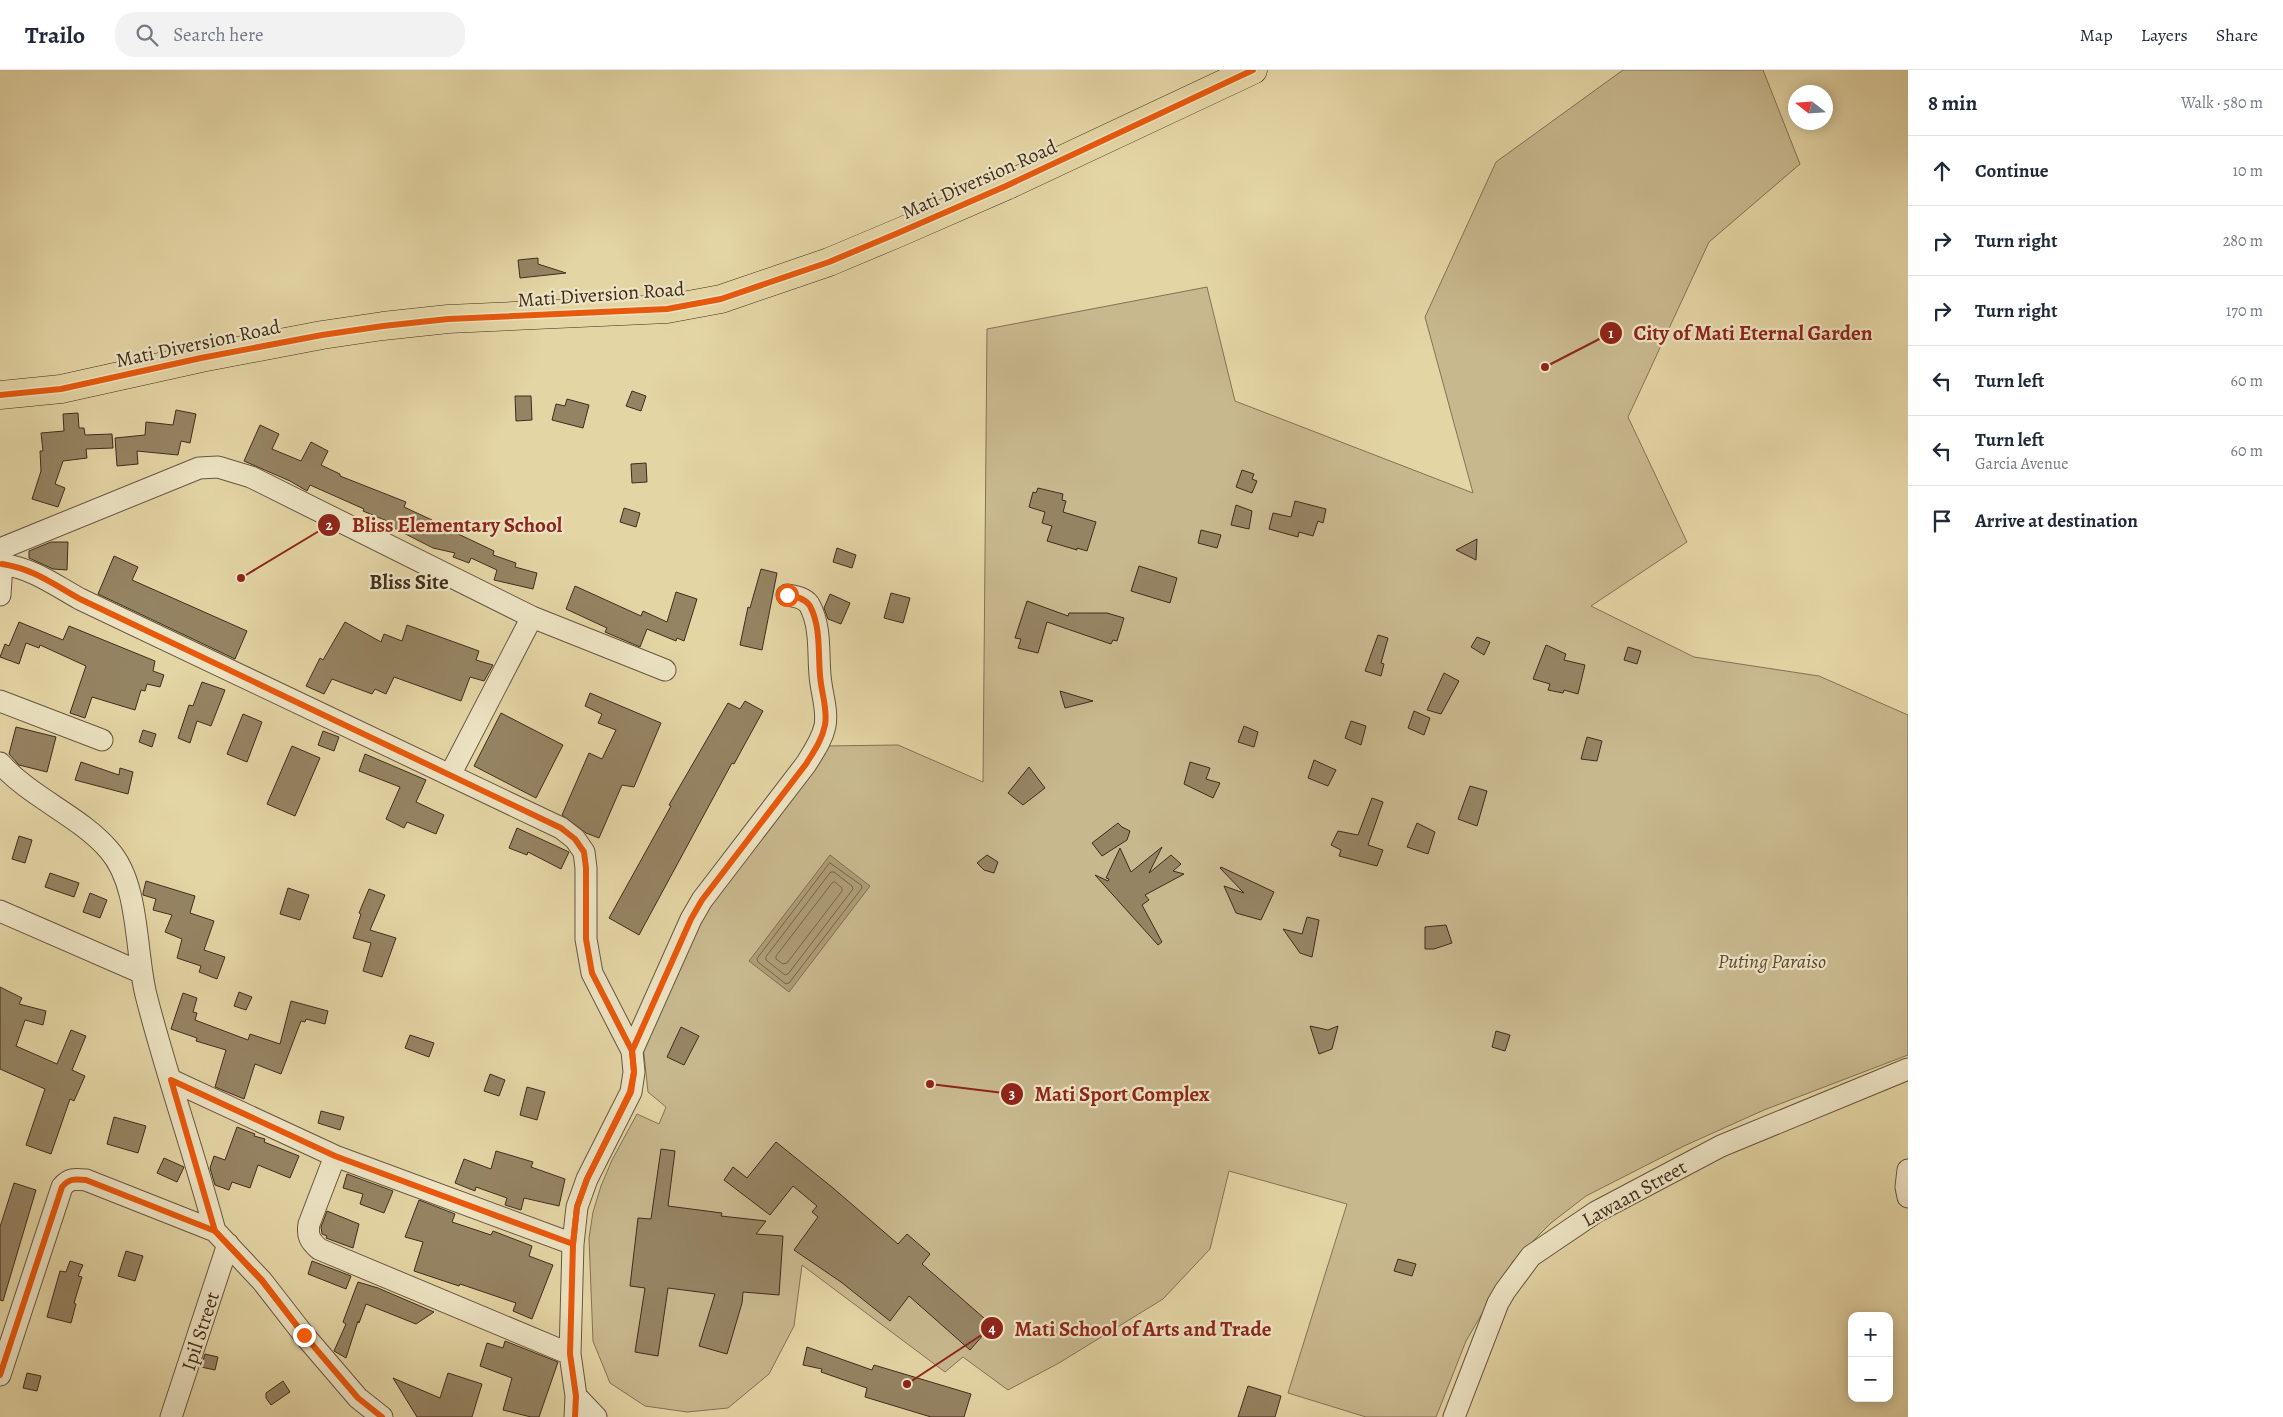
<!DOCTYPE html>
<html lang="en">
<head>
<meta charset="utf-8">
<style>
	body { margin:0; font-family:Alegreya,serif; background:#f2f2f3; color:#1f2937 }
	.controls { position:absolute; right:15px; bottom:15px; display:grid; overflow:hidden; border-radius:10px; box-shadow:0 2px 12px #0003 }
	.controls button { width:45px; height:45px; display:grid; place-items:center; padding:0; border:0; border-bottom:1px solid #e0e1e3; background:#fff; color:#1f2937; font:25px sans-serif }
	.compass { position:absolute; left:1788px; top:15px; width:45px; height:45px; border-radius:50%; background:#fff; box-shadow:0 2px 12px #0003; rotate:287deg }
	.stop { position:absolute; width:15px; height:15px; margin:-11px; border:4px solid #ea580c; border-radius:50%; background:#fff }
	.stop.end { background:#ea580c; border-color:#fff; box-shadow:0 1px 5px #0008 }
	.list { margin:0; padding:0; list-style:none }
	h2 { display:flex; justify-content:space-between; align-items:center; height:65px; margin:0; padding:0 20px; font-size:21px }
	h2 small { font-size:16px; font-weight:400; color:#747a83 }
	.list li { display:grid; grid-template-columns:32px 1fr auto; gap:15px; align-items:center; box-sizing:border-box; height:70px; padding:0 20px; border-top:1px solid #e0e1e3 }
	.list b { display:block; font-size:19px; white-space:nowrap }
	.list p { margin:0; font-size:16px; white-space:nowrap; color:#747a83 }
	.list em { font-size:16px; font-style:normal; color:#747a83 }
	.icon { flex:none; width:28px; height:28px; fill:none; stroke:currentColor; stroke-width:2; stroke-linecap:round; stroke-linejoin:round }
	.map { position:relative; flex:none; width:1908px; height:1347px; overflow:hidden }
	header { display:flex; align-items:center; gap:30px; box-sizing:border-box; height:70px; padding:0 25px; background:#fff; border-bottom:1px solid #e0e1e3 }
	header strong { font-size:24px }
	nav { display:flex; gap:28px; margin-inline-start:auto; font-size:18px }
	.search { width:350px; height:45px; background:#f2f2f3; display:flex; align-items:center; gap:12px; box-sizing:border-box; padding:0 18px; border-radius:20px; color:#747a83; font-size:19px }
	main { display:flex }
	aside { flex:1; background:#fff }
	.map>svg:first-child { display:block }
</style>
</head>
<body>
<header>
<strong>Trailo</strong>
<div class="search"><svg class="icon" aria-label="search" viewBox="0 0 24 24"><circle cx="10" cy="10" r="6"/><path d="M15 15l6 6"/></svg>Search here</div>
<nav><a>Map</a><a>Layers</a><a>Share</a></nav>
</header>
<main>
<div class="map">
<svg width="1908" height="1347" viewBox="0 0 1908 1347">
	<rect width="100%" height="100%" fill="#e4d5a5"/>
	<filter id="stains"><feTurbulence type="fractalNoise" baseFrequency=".004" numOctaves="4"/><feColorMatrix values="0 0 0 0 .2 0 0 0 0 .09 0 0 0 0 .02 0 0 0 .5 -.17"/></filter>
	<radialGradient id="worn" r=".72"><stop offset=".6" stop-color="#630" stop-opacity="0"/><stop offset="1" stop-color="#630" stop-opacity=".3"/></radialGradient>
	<path fill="#c8b88e" stroke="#847255" d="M1623,0H1763L1800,94L1709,172L1628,347L1687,472L1591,536L1694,587L1819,606L1908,645V985L1764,1040L1684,1076L1586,1126L1551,1153L1513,1191L1466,1271L1436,1347H1366L1288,1323L1347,1134L1229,1101L1210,1179L1163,1229L1059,1293L1008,1320L963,1287L945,1302L802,1195L794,1256L769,1304L728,1338L687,1342L645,1336L610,1313L593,1271L589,1168L593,1142L601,1116L612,1090L637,1044L659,1054L666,1037L648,1022L643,975L696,855L823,676L898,675L983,712L987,259L1207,217L1235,331L1473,423L1425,247L1496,92Z"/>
	<path fill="#ac9c76" stroke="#816f52" d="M830,785L870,816L789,922L749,891Z"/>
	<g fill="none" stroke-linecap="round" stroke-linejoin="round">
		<path stroke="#766449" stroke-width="1" d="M830,793L861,815L862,818L789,913L786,914L758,892L757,889Z
			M831,802H834L852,816L853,819L788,904L785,905L766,890V887Z
			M835,812L842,818V821L787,893L783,894L776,889V886L832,813Z"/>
	</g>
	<path fill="#958463" stroke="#402c1c" d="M538,188V194L566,203L520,208L518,190Z
		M632,321L646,326L641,341L626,336Z
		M515,326H531L532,350L516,351Z
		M567,329L589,335L583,358L552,350L556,334L565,336Z
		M176,340L196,344L190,373L181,371L178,385L137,381L138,394L117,396L115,368L145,365L146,352L173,355Z
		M78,343L79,358H84L85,365L112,364L113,378L86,379L87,388L63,391L55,414L65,418L58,437L32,429L41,401L40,381H43L41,363L64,361L63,344Z
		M260,355L279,364L272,379L301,391L311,372L328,381L321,395L340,404V406L406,432L404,437L432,450L430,455L454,462L494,481L493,485L516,493L515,497L537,503L533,519L494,510L497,500L471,488L469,493L453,487L455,483L433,478L386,454L387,451L363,441L364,439L310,415L307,421L290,411L244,391Z
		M646,393L647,412L632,413L631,394Z
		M1242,400L1254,404L1252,409L1257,411L1252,423L1236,417Z
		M1038,418L1063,424L1062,430L1066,431L1063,442L1096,452L1087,481L1077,478V480L1047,471L1052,456L1042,453L1045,442L1029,437L1033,422L1036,423Z
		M1295,431L1326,439L1323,453L1318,451L1313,466L1299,462L1298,467L1269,459L1273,443L1291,447Z
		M1236,435L1252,441L1249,459L1231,455Z
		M624,438L640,443L636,457L620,452Z
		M1201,460L1221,465L1217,478L1198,473Z
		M1477,469L1476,490L1456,480Z
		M51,472H68L67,500L53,499L29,488V481Z
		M837,478L856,485L852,498L833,492Z
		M114,486L138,497L132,510L247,561L235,589L98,524Z
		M1139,496L1177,508L1170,533L1131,521Z
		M761,499L777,503L762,580L740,575L748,537L750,538Z
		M575,516L641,546L643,541L667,552L676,522L697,529L684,571L677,568L676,571L647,559L640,577L605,562L607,558L566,539Z
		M891,523L910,528L903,553L884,548Z
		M830,524L850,533L841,554L828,549L824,538Z
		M1027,531L1068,546L1069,543H1107L1124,548L1117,571L1113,570L1111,574L1047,552L1038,583L1018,578L1021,569L1015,568Z
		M19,552L63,570L69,556L155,591L153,601L164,605L160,617L147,614L145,621L141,620L135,640L92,627L85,648L70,643L86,596L40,575L39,578L26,573L19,594L0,587L5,574L9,576Z
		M345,552L381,572L384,564L402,571L407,555L479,581L476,590L493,595L484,611L470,607L461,631L394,607L386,624L375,619L372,624L332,609L324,624L306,616L320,588L323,590Z
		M1378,565L1388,568L1381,593L1384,594L1381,606L1365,601Z
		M1477,567L1490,572L1484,585L1471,577Z
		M1546,575L1566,584L1564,590L1585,595L1578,624L1564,620L1563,623L1548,620L1550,614L1533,609Z
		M1628,577L1641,581L1637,594L1624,590Z
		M1444,603L1459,611L1441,644L1427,640Z
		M202,612L225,620L211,656L197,651L190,673L178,668L189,635L193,636Z
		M1060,621L1093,631L1065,638Z
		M590,623L661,653L634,717L622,715L599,768L586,763L562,745L589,683L602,689L616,660L598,653L602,644L585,636Z
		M745,631L763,641L734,694L732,693L639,865L609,848L671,736L669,735L728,633L740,639Z
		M1414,641L1430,648L1424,665L1408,658Z
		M501,643L563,675L536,728L474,696Z
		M243,644L262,652L247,692L227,684Z
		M1351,651L1366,656L1361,675L1345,668Z
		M1244,656L1258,662L1254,677L1238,672Z
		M16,657L56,667L47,702L19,695L9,684Z
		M143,660L156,664L152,677L139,672Z
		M323,661L339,667L334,681L318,675Z
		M1587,667L1602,671L1597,691L1581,689Z
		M292,676L320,688L295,746L267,734Z
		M365,684L426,710L416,732L444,745L436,764L407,752L404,758L386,749L400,717L359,701Z
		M1314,690L1336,700L1328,716L1308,708Z
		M81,692L119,705L120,698L133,702L128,724L75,710Z
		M1190,692L1210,698L1206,709L1220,713L1213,728L1184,714Z
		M1029,697L1045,718L1023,735L1008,723Z
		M1470,716L1487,721L1477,756L1458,749Z
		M1372,728L1383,732L1368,775L1383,780L1377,796L1339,786L1341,780L1331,775L1338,761L1358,765Z
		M1118,753L1122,757L1130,761L1127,770L1102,786L1092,773Z
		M1417,753L1435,762L1428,784L1407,777Z
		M517,758L569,782L561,799L528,782L527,785L509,778Z
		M19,766L32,770L25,793L12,789Z
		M1162,777L1149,803L1171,785L1181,794L1173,801L1184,804L1145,825L1149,830L1142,835L1162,872L1158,875L1095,805L1108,811L1109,809L1106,808L1120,778L1131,802Z
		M987,785L998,792L994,803L984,800L977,793Z
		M1221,797L1274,822L1261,850L1236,843L1224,816L1244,823L1220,798Z
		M50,803L79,813L74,827L45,817Z
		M146,811L195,826L190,843L214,851L204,880L225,887L217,909L199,902L201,896L177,888L182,869L165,862L172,845L153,840L156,829L143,825V823Z
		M288,818L309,825L300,850L280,844Z
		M369,819L385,825L370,860L396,868L382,907L363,901L371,873L353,868L361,844L359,843Z
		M90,823L107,830L100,848L83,842Z
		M1307,847L1319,850L1312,887L1300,883L1283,859L1302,864Z
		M1446,855L1452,873L1434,879H1425V857Z
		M0,917L22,928L19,934L46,941L43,955L25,950L16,976L57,994L71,960L86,966L72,1000L85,1006L74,1031L70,1029L51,1084L26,1075L45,1019L0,999Z
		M239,922L252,927L246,940L234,936Z
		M183,923L197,928L193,942L197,943L195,950L248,970L250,964L280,974L291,931L328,941L325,954L306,949L305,952L301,951L281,1004L255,994L244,1029L215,1017L226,980L196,971L197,968L171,959Z
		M1310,956L1328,960L1338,956L1332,979L1319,984Z
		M681,957L699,966L684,995L667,987Z
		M1496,961L1510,965L1505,981L1492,977Z
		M410,965L434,973L429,987L405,978Z
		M490,1004L505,1010L499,1026L484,1021Z
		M527,1017L545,1022L537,1050L520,1045Z
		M321,1041L344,1047L340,1060L318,1053Z
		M114,1047L146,1056L138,1083L107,1074Z
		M237,1057L255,1064L254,1066L265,1069L264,1072L299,1086L290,1108L258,1095L250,1118L232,1112L229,1120L215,1115L210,1098L214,1086L225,1090Z
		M776,1072L833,1118L898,1174L907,1164L930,1184L922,1194L992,1255L970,1280L909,1226L890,1251L841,1212L794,1180L818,1147L812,1142L817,1136L793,1116L770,1145L724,1110L733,1097L747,1108Z
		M661,1079L675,1081L668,1136L722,1143L721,1146L766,1151L756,1164L783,1166L779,1225L743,1222L742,1233L727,1284L699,1276L715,1224L668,1218L658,1286L635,1282L645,1218L630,1216L638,1148L651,1149Z
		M496,1081L533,1092L531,1097L565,1109L559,1136L524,1128L521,1140L505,1135L507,1128L476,1117L475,1121L455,1113L464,1089L491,1099Z
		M164,1088L184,1097L177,1112L157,1103Z
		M347,1104L393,1121L384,1143L360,1134L363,1124L343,1118Z
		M14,1113L36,1120L3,1231L0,1230V1157Z
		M419,1130L455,1144L452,1152L491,1165L493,1161L532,1176L529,1186L553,1195L532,1249L513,1241L516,1233L460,1214L459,1216L414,1201L423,1172L405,1167Z
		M327,1141L359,1154L353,1178L326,1168L327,1166L322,1164L321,1157Z
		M126,1181L143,1186L135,1211L118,1206Z
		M1398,1189L1416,1194L1412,1206L1394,1201Z
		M70,1191L83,1195L78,1206L82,1207L74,1233L76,1234L71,1253L47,1247L60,1201L66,1202Z
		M312,1191L351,1206L346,1219L308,1204Z
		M358,1212L378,1218L434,1242L416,1254L366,1234L359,1253L358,1251L346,1288L334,1281L346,1254L343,1252Z
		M505,1271L558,1292L539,1347H531L503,1340L512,1308L480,1296L487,1273L503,1278Z
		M807,1277L872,1300L874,1295L971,1324L964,1347H931L865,1327L867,1318L821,1302L822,1299L803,1295Z
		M205,1284L218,1287L215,1300L201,1297Z
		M27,1303L41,1306L37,1321L23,1318Z
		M448,1303L482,1314L472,1347H417L393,1308L440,1328Z
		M283,1311L290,1322L271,1335L266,1328V1323Z
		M1248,1316L1281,1326L1275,1347H1238Z"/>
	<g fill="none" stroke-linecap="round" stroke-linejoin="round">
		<g stroke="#69563e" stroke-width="23">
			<path id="minor" d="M0,479L199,398L218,397L251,407L532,547L665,600
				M2,494C34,499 53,514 80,529L561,758L575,769L584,782L586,798V869L592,903L632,981L634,1002L631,1022L587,1109L577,1137L573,1174L570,1284L576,1326L575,1347
				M0,525L2,494L0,481
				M0,631L102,670
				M0,693C31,728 80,746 109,780C140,815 135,881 146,925C166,1004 194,1082 215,1161
				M450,705L532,547
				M0,841L142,903
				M632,981L691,849L702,830L806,694C814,681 822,670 825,656C828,639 821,622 820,605C818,583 821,557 810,536C806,528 795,526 787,525
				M171,1010L335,1086L573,1174
				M335,1086L309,1154C307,1166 310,1171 319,1179L570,1284
				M1908,1100L1906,1117L1908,1127
				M0,1305L62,1117C69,1108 76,1109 86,1110L215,1161L262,1211L304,1265L358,1328L382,1347
				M576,1326L596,1347
				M171,1347L228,1174
				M1454,1347L1498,1233L1505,1221L1531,1186L1596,1142L1721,1076L1908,999"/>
		</g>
		<g stroke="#402c1c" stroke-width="29">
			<path id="highway" d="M0,325L61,319L201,288L322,265L383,256L448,249L667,239L721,229L829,192L898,163L1006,116L1253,0"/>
		</g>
		<use href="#minor" stroke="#ede4c4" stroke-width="21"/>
		<use href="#highway" stroke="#e4d5a5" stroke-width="28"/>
		<g stroke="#ede4c4" stroke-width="9">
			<path id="cycleway" d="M0,325L61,319L201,288L322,265L383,256L448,249L667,239L721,229L829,192L898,163L1006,116L1253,0
				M2,494C34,499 53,514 80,529L561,758L575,769L584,782L586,798V869L592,903L632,981L634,1002L631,1022L587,1109L577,1137L573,1174L570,1284L576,1326L575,1347
				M0,1305L62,1117C69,1108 76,1109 86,1110L215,1161L262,1211L304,1265L358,1328L382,1347"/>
		</g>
		<use href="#cycleway" stroke="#e8590c" stroke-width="6"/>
	</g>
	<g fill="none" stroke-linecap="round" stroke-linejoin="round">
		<path stroke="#ea580c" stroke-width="6" d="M304,1265L262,1210L215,1161L171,1010L335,1086L573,1174L577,1137L587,1109L630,1022L634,1002L632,981L691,849L702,830L806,694C814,681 822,670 825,655C828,639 821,622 820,605C818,583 821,557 810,536C805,528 795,526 787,525"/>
	</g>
	<g text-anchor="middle" stroke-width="4.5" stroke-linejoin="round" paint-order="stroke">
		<g font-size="20" fill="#402c1c" stroke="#ede4c4">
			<text transform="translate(979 109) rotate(-24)" y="7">Mati Diversion Road</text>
			<text transform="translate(601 224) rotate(-4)" y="7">Mati Diversion Road</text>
			<text transform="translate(198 273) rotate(-12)" y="7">Mati Diversion Road</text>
			<text transform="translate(1634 1123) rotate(-29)" y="7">Lawaan Street</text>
			<text transform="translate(200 1261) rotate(-72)" y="7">Ipil Street</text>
		</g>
		<g font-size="20" font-style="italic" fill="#5b4833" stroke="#ede4c4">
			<text x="1772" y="898">Puting Paraiso</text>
		</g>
		<g font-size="21" font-weight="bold" fill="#402c1c" stroke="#ede4c4">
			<text x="409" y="519">Bliss Site</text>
		</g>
	</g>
	<path fill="none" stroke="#8f2418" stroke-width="2" d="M1545 297L1611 263M241 508L329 455M930 1014L1012 1024M907 1314L992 1258"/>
	<g fill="#8f2418" stroke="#ede4c4" stroke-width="2">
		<circle cx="1545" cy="297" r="5"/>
		<circle cx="241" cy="508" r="5"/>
		<circle cx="930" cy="1014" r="5"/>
		<circle cx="907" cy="1314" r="5"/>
		<circle cx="1611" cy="263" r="12"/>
		<circle cx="329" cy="455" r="12"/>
		<circle cx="1012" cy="1024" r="12"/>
		<circle cx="992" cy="1258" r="12"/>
	</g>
	<g font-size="15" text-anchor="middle" font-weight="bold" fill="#fff">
		<text x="1611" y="268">1</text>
		<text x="329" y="460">2</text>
		<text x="1012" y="1029">3</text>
		<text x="992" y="1263">4</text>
	</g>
	<g font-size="21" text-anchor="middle" font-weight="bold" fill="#8f2418" stroke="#ede4c4" stroke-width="4.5" stroke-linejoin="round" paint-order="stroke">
		<text x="1753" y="270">City of Mati Eternal Garden</text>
		<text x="457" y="462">Bliss Elementary School</text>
		<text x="1122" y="1031">Mati Sport Complex</text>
		<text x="1143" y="1266">Mati School of Arts and Trade</text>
	</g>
	<rect width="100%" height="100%" filter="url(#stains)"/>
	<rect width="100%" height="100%" fill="url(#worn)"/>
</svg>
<div class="controls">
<button>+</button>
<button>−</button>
</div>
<svg class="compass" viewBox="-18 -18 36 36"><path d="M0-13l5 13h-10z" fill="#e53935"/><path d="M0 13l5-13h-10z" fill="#747a83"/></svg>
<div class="stop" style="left:787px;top:525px"></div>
<div class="stop end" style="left:304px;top:1265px"></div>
</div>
<aside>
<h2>8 min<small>Walk · 580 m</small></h2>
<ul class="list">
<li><svg class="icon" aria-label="ahead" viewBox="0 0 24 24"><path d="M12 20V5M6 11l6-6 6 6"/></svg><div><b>Continue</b></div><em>10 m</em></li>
<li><svg class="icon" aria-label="right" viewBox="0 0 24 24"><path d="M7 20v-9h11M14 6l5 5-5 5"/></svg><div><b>Turn right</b></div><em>280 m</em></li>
<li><svg class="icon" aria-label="right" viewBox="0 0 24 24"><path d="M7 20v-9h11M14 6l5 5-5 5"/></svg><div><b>Turn right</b></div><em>170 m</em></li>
<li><svg class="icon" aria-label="left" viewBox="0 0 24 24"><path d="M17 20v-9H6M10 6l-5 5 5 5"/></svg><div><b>Turn left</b></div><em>60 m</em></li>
<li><svg class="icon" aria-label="left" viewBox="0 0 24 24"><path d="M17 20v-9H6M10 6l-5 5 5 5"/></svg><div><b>Turn left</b><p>Garcia Avenue</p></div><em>60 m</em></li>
<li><svg class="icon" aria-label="arrive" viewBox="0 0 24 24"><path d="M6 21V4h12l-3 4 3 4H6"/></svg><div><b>Arrive at destination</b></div></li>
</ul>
</aside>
</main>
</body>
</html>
